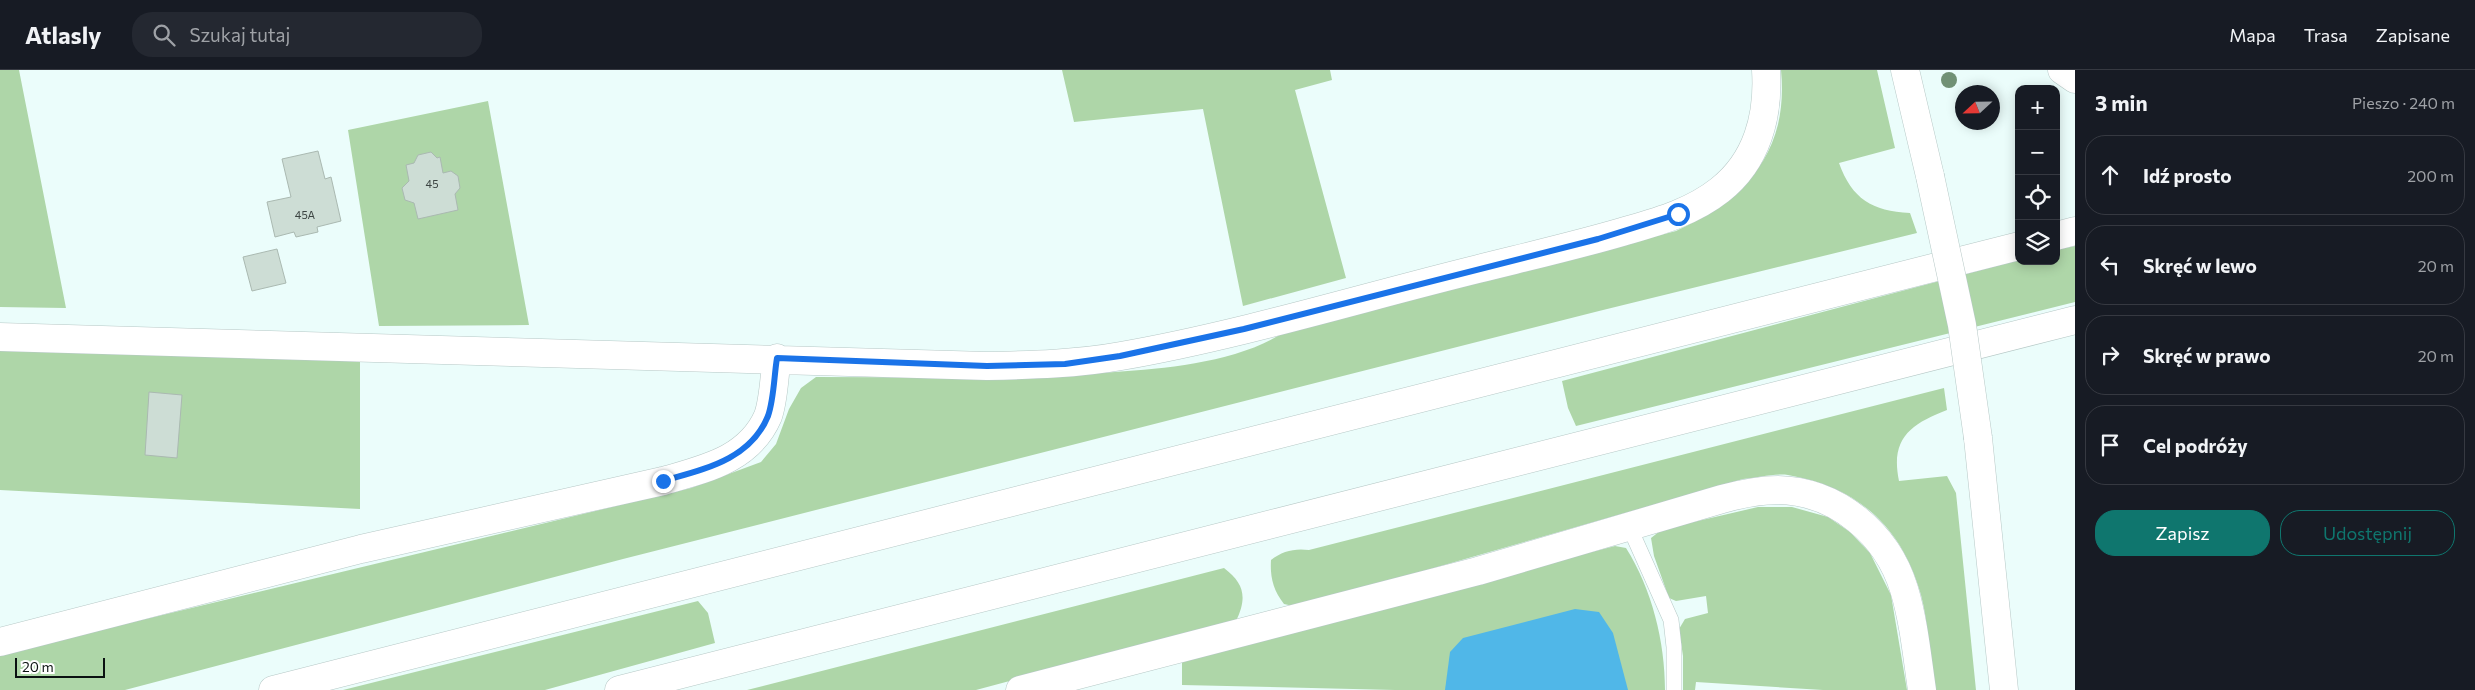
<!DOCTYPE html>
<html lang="pl">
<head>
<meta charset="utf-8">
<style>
	body { margin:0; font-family:Commissioner,sans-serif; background:#242831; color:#f1f3f6 }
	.controls { position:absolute; right:15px; top:15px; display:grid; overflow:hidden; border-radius:10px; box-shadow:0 2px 12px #0003 }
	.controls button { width:45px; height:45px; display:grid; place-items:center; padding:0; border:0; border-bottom:1px solid #363941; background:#171b24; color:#f1f3f6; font:25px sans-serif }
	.compass { position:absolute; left:1955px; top:15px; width:45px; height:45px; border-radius:50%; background:#171b24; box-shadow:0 2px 12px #0003; rotate:248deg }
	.scale { position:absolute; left:15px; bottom:12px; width:90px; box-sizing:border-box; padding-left:5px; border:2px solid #0b1111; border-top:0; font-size:14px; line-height:18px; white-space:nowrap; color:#0b1111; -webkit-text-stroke:4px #fff; paint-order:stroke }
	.stop { position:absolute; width:15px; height:15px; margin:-11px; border:4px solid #1a73e8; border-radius:50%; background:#fff }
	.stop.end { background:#1a73e8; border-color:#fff; box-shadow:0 1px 5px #0008 }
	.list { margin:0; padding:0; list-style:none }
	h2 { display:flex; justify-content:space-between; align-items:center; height:65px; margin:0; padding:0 20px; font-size:21px }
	h2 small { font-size:16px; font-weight:400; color:#9ea1a6 }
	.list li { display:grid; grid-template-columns:32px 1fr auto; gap:15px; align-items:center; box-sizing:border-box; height:80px; margin:0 10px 10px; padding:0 10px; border:1px solid #363941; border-radius:20px }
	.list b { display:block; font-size:19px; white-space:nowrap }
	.list em { font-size:16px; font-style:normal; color:#9ea1a6 }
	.actions { display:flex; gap:10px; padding:15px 20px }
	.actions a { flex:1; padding:11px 0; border:1px solid #0f766e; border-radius:20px; text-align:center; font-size:18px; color:#0f766e }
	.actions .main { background:#0f766e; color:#fff }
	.icon { flex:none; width:28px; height:28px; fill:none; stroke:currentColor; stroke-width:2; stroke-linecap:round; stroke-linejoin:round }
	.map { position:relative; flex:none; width:2075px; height:620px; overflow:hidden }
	header { display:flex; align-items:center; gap:30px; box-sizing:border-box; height:70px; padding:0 25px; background:#171b24; border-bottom:1px solid #363941 }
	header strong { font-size:24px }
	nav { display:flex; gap:28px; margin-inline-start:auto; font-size:18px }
	.search { width:350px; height:45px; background:#242831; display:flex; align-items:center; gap:12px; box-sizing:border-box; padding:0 18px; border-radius:20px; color:#9ea1a6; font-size:19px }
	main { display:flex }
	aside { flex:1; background:#171b24 }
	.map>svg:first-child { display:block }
</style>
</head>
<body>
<header>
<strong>Atlasly</strong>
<div class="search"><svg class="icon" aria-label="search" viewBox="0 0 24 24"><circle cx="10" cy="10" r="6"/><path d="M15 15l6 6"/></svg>Szukaj tutaj</div>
<nav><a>Mapa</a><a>Trasa</a><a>Zapisane</a></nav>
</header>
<main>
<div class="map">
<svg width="2075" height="620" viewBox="0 0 2075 620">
	<rect width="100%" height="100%" fill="#ebfdfb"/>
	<path fill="#aed6a8" d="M0,0H19L66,238L0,237Z
		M1062,0H1330L1332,10L1295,20L1346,208L1243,236L1203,39L1074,52Z
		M1781,0H1877L1895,78L1839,93C1852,129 1872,141 1910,143L1917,163L1599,241L623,489L125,620H0V584L691,418L761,392L776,374L789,339L801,318L816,307C916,307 1016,310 1115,302C1170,298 1239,292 1286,261L1676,161C1746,128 1789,82 1781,0Z
		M488,31L529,255L379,256L348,60Z
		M2075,176V232L1576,356L1568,338L1562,311L2019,190L2056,191V180Z
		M0,276L360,289V439L0,420Z
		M1944,318L1947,340C1911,354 1890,368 1899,411L1947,406L1956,423L1976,620H1933C1929,590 1929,554 1921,525C1902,457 1858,417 1788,405C1775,403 1757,408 1743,409L1298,537L1284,534C1273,520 1270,507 1271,490C1282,481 1295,478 1309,480Z
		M1758,437H1792L1828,447L1850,462L1870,483L1891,525L1907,620H1823L1696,612L1695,620H1683V586L1679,559L1685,549L1708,543L1706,526L1676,531L1669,528L1654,486L1651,468L1660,461L1672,457Z
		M1615,476L1626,478C1652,519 1665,572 1665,620H1395L1182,615V588Z
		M1224,498C1245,514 1247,528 1236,551L976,620H747Z
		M698,531L708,543L715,573L545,620H343Z"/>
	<path fill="#50b7e8" d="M1575,539L1599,542L1613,563L1628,620H1445L1450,582L1463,568Z"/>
	<path fill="#cdddd5" stroke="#aab9b1" d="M318,81L325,109L331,107L341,151L317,157L318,162L296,167L294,162L275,167L267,132L291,127L282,89Z
		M431,82L437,88L440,87L443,103L451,101L458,106L460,118L455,124L458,140L418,149L414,133L405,130L402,118L409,111L406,95L414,93L418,85Z
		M277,179L286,213L252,221L243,187Z
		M149,322L182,325L177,388L145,385Z"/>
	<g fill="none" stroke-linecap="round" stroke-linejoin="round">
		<g stroke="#b6c8c6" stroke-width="16">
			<path id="service" d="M1629,456L1671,550L1674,577V620"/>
		</g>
		<g stroke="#b6c8c6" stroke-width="29">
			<path id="minor" d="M2062,0L2075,9
				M0,267L987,296C1032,295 1077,294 1121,286C1241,265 1360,228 1478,199C1526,187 1574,176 1622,162C1656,152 1691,143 1720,120C1757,91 1769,46 1766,0
				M0,572L361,479L663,411C704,399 749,390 768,346C774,329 774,306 777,288
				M1020,620L1478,501L1722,429C1740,424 1759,420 1778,420C1837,421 1887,464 1904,519C1914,552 1917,586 1922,620"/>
		</g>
		<g stroke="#b6c8c6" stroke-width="29">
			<path id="tertiary" d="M1905,0L1930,106
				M1978,368L2004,620"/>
		</g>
		<g stroke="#b6c8c6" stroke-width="29">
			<path id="motorway" d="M2056,166L2075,161
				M273,620L2019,176
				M619,620L2075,250"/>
		</g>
		<use href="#service" stroke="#fff" stroke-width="15"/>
		<use href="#minor" stroke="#fff" stroke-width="28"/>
		<use href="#tertiary" stroke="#fff" stroke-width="28"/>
		<use href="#motorway" stroke="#fff" stroke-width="28"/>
		<g stroke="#b6c8c6" stroke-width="29" stroke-linecap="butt">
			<path id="tertiary-bridge" d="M1930,106L1962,255L1978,368"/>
		</g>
		<use href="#tertiary-bridge" stroke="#fff" stroke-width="28"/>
	</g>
	<circle fill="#719175" cx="1949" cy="10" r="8"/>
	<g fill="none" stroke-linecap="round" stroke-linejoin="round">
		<path stroke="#1a73e8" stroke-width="6" d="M663,411C704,399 750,390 768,346C774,329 774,306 777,288L987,296L1065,294L1120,286L1244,259L1598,169L1678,144"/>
	</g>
	<g text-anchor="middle" stroke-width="5" stroke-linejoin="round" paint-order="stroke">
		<g font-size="11" fill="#3c4442">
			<text x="432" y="118">45</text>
			<text x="305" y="149">45A</text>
		</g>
	</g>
</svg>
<div class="controls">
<button>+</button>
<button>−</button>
<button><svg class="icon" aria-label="locate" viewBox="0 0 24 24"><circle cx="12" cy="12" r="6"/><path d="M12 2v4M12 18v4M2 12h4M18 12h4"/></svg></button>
<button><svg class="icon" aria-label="layers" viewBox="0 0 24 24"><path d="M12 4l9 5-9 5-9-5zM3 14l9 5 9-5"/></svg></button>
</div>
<svg class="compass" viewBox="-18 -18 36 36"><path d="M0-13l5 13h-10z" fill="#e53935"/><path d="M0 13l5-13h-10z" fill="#9ea1a6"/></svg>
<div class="scale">20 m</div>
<div class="stop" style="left:1678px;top:144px"></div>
<div class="stop end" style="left:663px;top:411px"></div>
</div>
<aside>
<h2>3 min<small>Pieszo · 240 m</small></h2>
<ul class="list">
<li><svg class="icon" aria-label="ahead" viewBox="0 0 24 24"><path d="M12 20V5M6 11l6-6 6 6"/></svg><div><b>Idź prosto</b></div><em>200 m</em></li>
<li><svg class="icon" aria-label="left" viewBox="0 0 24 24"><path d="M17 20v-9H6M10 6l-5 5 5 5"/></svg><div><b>Skręć w lewo</b></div><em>20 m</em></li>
<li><svg class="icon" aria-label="right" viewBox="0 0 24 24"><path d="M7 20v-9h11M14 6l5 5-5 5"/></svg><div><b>Skręć w prawo</b></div><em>20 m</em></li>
<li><svg class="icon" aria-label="arrive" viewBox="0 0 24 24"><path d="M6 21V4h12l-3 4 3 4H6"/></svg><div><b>Cel podróży</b></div></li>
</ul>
<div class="actions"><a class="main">Zapisz</a><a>Udostępnij</a></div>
</aside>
</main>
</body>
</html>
